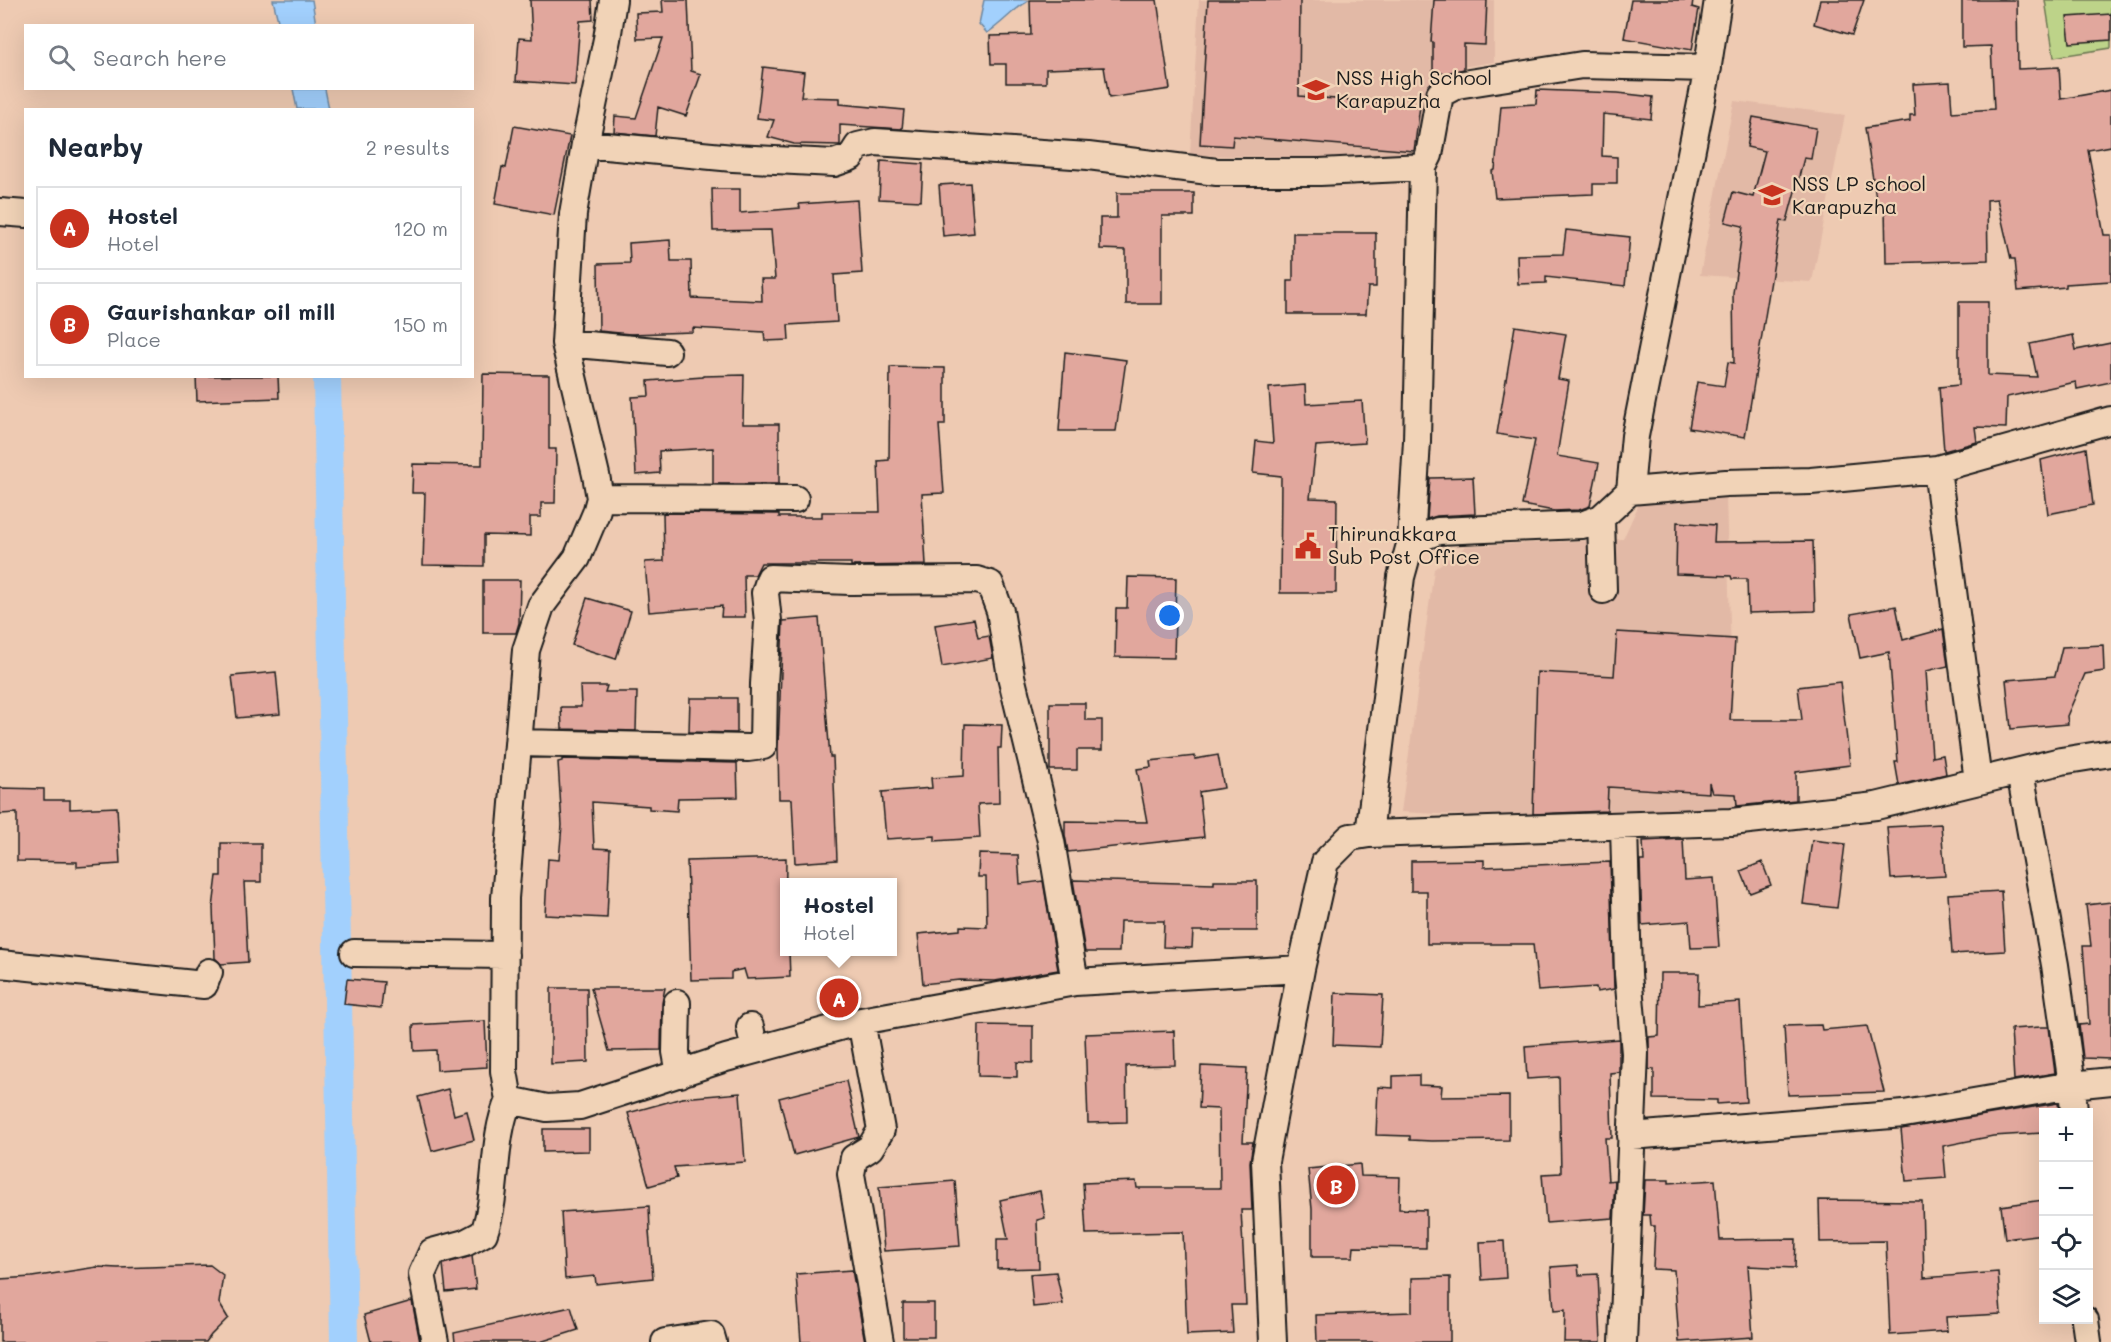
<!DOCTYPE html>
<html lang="en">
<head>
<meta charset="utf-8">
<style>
	body { margin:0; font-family:Mali,sans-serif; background:#f2f2f3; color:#1f2937 }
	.controls { position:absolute; right:18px; bottom:18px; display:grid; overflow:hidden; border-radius:0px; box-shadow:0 6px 24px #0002 }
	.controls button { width:54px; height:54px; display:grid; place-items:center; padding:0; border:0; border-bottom:2px solid #e0e1e3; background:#fff; color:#1f2937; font:30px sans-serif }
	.you { position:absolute; left:1170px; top:616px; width:21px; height:21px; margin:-15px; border:4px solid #fff; border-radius:50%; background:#1a73e8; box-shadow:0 0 0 9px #1a73e833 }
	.badge { display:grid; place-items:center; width:39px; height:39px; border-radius:50%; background:#c8321e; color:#fff; font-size:20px; font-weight:700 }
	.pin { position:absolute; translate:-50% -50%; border:3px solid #fff; box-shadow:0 2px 6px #0006 }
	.popup { position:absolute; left:780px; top:878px; width:117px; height:78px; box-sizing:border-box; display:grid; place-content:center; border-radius:0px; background:#fff; filter:drop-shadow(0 2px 4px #0005); font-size:20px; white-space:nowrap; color:#747a83 }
	.popup b { font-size:22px; color:#1f2937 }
	.popup::after { content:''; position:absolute; left:50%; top:100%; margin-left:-12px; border:12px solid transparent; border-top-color:#fff }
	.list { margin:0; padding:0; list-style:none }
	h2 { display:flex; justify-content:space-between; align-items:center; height:78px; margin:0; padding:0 24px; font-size:26px }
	h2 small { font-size:20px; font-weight:400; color:#747a83 }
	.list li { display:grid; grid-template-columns:39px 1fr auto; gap:18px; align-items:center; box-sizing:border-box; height:84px; margin:0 12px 12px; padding:0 12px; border:2px solid #e0e1e3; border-radius:0px }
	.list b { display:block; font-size:22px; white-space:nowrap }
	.list p { margin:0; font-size:20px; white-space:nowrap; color:#747a83 }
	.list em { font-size:20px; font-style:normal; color:#747a83 }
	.icon { flex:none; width:33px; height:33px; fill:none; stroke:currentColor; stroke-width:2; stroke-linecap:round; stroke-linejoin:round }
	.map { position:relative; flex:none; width:2111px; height:1342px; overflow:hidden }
	.search { position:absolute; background:#fff; box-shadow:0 6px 24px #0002; left:24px; top:24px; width:450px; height:66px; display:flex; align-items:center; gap:15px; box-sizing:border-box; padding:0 21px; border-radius:0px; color:#747a83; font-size:22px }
	.panel { position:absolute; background:#fff; box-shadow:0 6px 24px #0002; left:24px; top:108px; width:450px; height:270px; border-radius:0px }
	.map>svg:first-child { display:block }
</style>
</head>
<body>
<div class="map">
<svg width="2111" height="1342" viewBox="0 0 2111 1342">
	<rect width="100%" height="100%" fill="#eecab2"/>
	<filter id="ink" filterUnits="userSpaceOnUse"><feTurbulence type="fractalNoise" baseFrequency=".0167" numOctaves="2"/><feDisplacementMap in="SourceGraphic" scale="12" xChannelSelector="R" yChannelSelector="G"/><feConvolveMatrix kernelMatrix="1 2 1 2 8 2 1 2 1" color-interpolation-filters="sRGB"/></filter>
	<g filter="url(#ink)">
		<path fill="#e2b9a6" d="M1199,0H1494V62L1449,69L1426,110L1423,160L1190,155Z
			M1734,101L1845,115L1812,282L1700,275Z
			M1726,498L1736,809L1511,818L1401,812L1434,569L1466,546L1623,539L1639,504Z"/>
		<path fill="#bdd389" stroke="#6c7852" stroke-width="1.5" d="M2045,0H2111V48L2054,57Z"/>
		<path fill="#a2d0fd" stroke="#6c88a3" stroke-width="1.5" d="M273,0H312L316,25H279Z
			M984,0H1027V2C1012,10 1002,24 987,33L979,24Z
			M293,89H325L329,109H297Z"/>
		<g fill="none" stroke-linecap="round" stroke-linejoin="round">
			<path stroke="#a2d0fd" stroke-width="28" d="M327,376L344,1342"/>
		</g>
		<path fill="#e1a79d" stroke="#1c1c1c" stroke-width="1.5" d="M530,0H592L593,20L580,21L575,85L516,81L519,38L532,39Z
			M662,0H688L691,71L701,74L686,116L658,107L655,136L614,132L615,116L636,118L663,38L637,39L636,13L663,12Z
			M1030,0H1157L1170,89L1109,98L1104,67L1046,69V83H1006V64H991L990,36L1031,35Z
			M1208,0H1300L1299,96L1420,106L1414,151L1233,136L1232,146L1200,144Z
			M1434,0H1487L1485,45L1464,44V69L1447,73H1433V42H1431Z
			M1631,0H1693L1692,7L1699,9L1692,50L1624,38Z
			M1820,0H1864L1852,35L1814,24Z
			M1962,0H2017L2018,69L2059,67L2061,99L2111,90V146L2088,150L2104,235H2111V281L2066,284V287L2018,291L2015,259H2011L1997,199L1987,200L1988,260L1886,263L1885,204L1877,205L1865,128L1910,121V115H1915L1913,84L1950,82L1952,112L1994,109L1991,46L1962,47Z
			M2111,14V40L2070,43L2067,17Z
			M763,67L804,72L801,97L840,98V104L904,110L902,129L840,125V145L794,144L768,137L774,120L757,118Z
			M1537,90L1618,93L1653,97L1651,119L1603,114L1602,156L1617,157V184H1593V194L1495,198L1492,171L1495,170L1501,106L1536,104Z
			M1753,117L1816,128L1811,159L1804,158L1787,221L1781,220L1745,437L1689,428L1697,382L1724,386L1728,362L1734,363L1733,293L1743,226L1725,222L1733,192L1753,197L1765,151L1747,147Z
			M514,126L570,136L554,215L495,204L502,167L506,168Z
			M881,161L923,164L921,201L879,199Z
			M970,183L974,233L943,236L939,185Z
			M712,189H740V213L800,208L799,204L857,200L862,273L834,275L837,322L788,325L789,340L765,341L764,332L693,328V332L630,334L599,331L598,264L630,263L629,243L670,240L671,261H691L692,298L762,301L761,279H775L771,230L713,231Z
			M1117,193H1194V216H1162V304H1126V250L1100,249V218H1117Z
			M1566,230L1630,237L1625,286L1546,277V283L1518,284L1517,255L1563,254Z
			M1293,233H1376V287H1368L1366,314H1288V281H1293Z
			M1959,302H1988V375L2037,377L2030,344L2073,335L2076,350L2111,343V382L2077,389L2076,382L2007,397L2006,428L1975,427L1977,442L1944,451L1939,387L1959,385Z
			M1515,326L1566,334L1558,379L1569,381L1557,456L1599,463L1590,506L1579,510L1554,511L1522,505L1535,440L1497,434Z
			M1065,352L1126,360L1116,431H1059Z
			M890,367L945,368V425H939L944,493L922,494L926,565L851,566V563H761L755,575H744L745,617H721L722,606L649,612L645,562L664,561L663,513L779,514V517H822V512H880L878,461L889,460Z
			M483,374L549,375V449H556L555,503H541V517H530V536L484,535V566L423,565L425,493H412L413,464L482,465Z
			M744,375L743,424H779V484H713V448L659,451L660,473L636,475L632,397L649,396L648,381L703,377V376Z
			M196,376H278L279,398L197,401Z
			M1305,385L1306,404L1362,401L1365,443L1316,446L1310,498L1337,499L1336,593H1280L1281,476L1253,473L1256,441L1273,443L1269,388Z
			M2086,448L2093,505L2048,514L2041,460Z
			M1473,477L1475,514L1437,516L1427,519L1430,478Z
			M1677,522L1715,525L1714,542L1813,541L1815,611L1748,613L1747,579H1732L1731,576L1676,574Z
			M1128,577L1176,578L1174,658L1115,657L1116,608H1127Z
			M483,580H520L519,623L516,633H483Z
			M587,598L631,611L616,659L572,645Z
			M1896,606L1903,640L1943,629L1948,666L1926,671L1932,757L1943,755L1946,774L1899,785L1895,762H1898L1889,652L1860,658L1851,614Z
			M819,618L830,757H833L837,860L795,863L792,799H779L778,748L783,621Z
			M974,619L978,638L989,636L993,658L942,667L935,625Z
			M1617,632L1735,639L1730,720H1802L1798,687L1840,682L1850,765L1796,772V800L1737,806L1736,794L1712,793L1709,783V793L1608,787L1607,811L1533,814L1537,672L1614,676Z
			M2103,645L2104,671L2085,674L2067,716L2068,724L2011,729L2006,680L2055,676L2062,647Z
			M276,672L280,714L237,718L232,676Z
			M580,686H607L605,692H637L636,731L562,729L561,707H581Z
			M690,698H737V733L689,732Z
			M1050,703H1085V720H1102V750H1077V770H1050Z
			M965,724L1002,725L1001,748H998L999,803L978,804L980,838L935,841V836L886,839L882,792L932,788L931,778L964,776Z
			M1218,755L1224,788L1199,792L1204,837L1068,852L1065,835V821L1147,822L1137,769L1151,767L1150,761L1195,756V759Z
			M562,759L737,763L738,797L678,798L677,811L649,809V806L592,802L594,848L610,849L607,918L545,915L548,859L559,860L562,825L558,762L562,761Z
			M0,788L44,789V800H70V809L117,807L120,864L77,867V862L17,861V813L0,814Z
			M1941,824L1945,876L1891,879L1887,827Z
			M1683,839L1685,880L1714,878L1719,947L1691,948L1689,921L1642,925L1640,861H1644L1643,841Z
			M1812,840L1845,844L1837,908L1803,904Z
			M221,843H261V882H244L248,962L221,964L215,958L213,908L217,876H221Z
			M979,854L1018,855L1020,884L1043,881L1058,970L995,981L959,980L923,984L918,934L960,930V926L987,927L986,877H978Z
			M786,858L785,951H789L790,977L747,979L744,969L731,972V979L691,980L687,861Z
			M1484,860V867L1610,862L1614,989L1597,992L1596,987L1538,991L1533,944H1427V891H1411V861Z
			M1762,862L1771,885L1750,893L1741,871Z
			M1073,880L1214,884V881H1257V931H1193L1192,948L1163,947L1164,921H1120L1119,952H1085Z
			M2001,891L2005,951L1952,954L1948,894Z
			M2111,902V1059L2083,1058L2079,1025L2089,1024L2083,946H2091L2086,905Z
			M1660,973H1699L1698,1005L1740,1002L1746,1102L1717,1104V1100L1654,1099V1069L1649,1070V1037L1659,1036Z
			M347,979L384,982L381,1008L344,1004Z
			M551,988H587L588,1062L551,1064Z
			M591,988H665L662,1003L661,1050L609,1051Z
			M1335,993L1383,995L1380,1047L1333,1045Z
			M485,1021L487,1067L437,1070L436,1050L414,1051L413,1025Z
			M979,1025L1033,1026V1063L1017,1062V1077L978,1076Z
			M1821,1025L1822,1030L1867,1026L1884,1092L1788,1095L1784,1026Z
			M2041,1027H2049L2055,1073L2014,1080L2011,1029Z
			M1174,1031L1175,1065L1126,1066L1127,1122L1088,1123L1085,1034Z
			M1619,1039V1072L1610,1073L1612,1138H1605L1608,1181L1615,1180L1613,1218L1546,1223L1542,1174L1561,1173L1559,1077L1527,1079L1525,1046Z
			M1201,1066L1247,1068L1243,1142H1253L1250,1162L1252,1210H1241L1246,1305H1231L1233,1333L1187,1335L1183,1232L1086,1234L1083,1183L1136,1181L1137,1188H1220L1219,1109L1199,1108Z
			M1419,1075V1085L1442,1086L1441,1097L1509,1096V1140L1432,1141L1410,1140V1136L1376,1135L1378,1087L1393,1088V1076Z
			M846,1081L859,1137L794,1155L779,1098Z
			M448,1089L454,1115L467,1111L474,1140L432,1151L418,1097Z
			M740,1093L745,1162L674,1167L677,1178L649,1186L628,1113L682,1098Z
			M2058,1103L2059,1113H2043V1133L1993,1136L1943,1146L1946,1178L1906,1181L1901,1129Z
			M543,1129H589V1151L543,1152Z
			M1360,1164L1361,1176L1400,1177L1399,1209L1426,1210V1248L1354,1247L1353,1257H1312V1209L1308,1169Z
			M1645,1180H1669V1183L1715,1180L1720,1240L1796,1239L1795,1268L1748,1266L1753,1337L1679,1342L1674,1270L1653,1269L1655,1226H1651L1650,1215H1643Z
			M955,1181L960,1246L884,1251L879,1187Z
			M1040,1191L1045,1218L1037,1220L1039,1268L997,1269V1239H1008L1000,1200Z
			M1819,1200L1922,1201L1924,1278L1998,1272L2001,1314L1946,1317L1947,1331L1890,1335L1886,1241L1820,1242Z
			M2043,1200V1234L2005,1239L2001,1206Z
			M649,1206L650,1231H649L653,1278L596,1284L595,1276L565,1279L561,1212Z
			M1504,1241L1506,1278L1482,1280L1480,1242Z
			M472,1256L476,1289L446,1292L443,1264Z
			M210,1265L223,1275L219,1303L228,1318L211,1335L206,1342H0V1279L32,1277L97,1267L118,1268Z
			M1578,1265L1579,1275L1598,1274L1601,1342H1564L1565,1310L1554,1311L1551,1267Z
			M852,1270L865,1342H801L796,1274Z
			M1056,1272L1063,1304L1033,1307L1030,1274Z
			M1450,1277V1342H1317L1316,1315L1412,1312V1278Z
			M412,1301L420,1342H371L364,1315Z
			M903,1303H934V1337H903Z
			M571,1307L578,1330L540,1342H455L454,1333Z"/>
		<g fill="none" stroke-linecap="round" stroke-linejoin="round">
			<g stroke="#1c1c1c" stroke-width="30">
				<path id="minor" d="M613,0L607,39L585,144L573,214L565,343L596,475L600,498L596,513L577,558L541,606L526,650L505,898L504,1071L509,1100L547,1108L580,1106L726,1058L861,1021L1075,982L1301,969
					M585,144L733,158L834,163L851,157L858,146L875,142L1088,156L1217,172H1320L1423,167
					M0,212L26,214
					M565,343L667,352
					M1937,469L1978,781
					M1630,491L1635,436L1706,78L1718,0
					M600,498L795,499
					M1601,518L1603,590
					M1411,541L1438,531L1582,525L1601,518L1630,491L1726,483L1811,481L1937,469L2111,420
					M519,743L748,748L763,746L764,684L768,621L765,593L770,578L850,581L977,580L990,584L1000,611L1011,676L1051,841L1075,982
					M2020,772L2055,965L2072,1085L2074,1112
					M1369,834L1401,577L1411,541L1417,441L1423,167L1429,155L1440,94L1457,85L1582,65L1708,68
					M354,953L505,955
					M0,964L204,985L209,972
					M677,1003L676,1052L680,1074
					M861,1021L881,1130L870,1148L854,1158L851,1174L880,1342
					M750,1027L755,1050
					M1631,1136L1904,1114L2072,1085L2111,1081
					M2085,1320L2088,1342
					M435,1342L422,1274L432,1252L465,1243L484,1233C499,1190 491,1141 509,1100
					M665,1342L711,1335L713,1342
					M1273,1342L1265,1161L1301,969L1325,862L1350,837L1369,834L1731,822L1876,806L2061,761L2111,753
					M1623,1342L1635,1053L1628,974L1624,827"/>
			</g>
			<use href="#minor" stroke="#f1d3b7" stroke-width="26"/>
		</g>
	</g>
	<defs>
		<g id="school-bare" transform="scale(2.07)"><path d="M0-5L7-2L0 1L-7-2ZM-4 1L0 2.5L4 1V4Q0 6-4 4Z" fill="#c8321e" stroke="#f1d3b7" stroke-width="2.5" paint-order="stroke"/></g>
		<g id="civic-bare" transform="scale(2.07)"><path d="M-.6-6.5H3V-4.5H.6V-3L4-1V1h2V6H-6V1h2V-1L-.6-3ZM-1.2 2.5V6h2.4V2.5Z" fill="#c8321e" stroke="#f1d3b7" stroke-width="2.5" paint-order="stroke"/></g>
	</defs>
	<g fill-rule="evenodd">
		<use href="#school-bare" x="1316" y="90"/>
		<use href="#school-bare" x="1772" y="195"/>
		<use href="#civic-bare" x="1308" y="546"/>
	</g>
	<g text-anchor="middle" stroke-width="4.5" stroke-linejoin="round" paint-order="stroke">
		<g font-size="20" fill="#1c1c1c" stroke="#f1d3b7" text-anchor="start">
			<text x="1336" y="85">NSS High School<tspan x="1336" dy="23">Karapuzha</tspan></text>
			<text x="1792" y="191">NSS LP school<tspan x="1792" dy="23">Karapuzha</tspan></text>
			<text x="1328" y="541">Thirunakkara<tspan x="1328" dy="23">Sub Post Office</tspan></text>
		</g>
	</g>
</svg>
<div class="controls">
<button>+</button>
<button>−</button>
<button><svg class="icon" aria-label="locate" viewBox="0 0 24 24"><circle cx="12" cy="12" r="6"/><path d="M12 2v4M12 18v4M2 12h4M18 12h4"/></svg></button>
<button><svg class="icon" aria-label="layers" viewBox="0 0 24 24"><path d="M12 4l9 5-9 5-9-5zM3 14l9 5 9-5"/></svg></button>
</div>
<div class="you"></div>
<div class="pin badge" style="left:839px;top:998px">A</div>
<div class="popup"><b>Hostel</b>Hotel</div>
<div class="pin badge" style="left:1336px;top:1185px">B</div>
<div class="search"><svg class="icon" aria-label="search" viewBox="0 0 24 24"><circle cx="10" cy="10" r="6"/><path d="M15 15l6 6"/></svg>Search here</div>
<section class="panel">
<h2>Nearby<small>2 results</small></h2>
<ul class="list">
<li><span class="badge">A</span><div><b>Hostel</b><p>Hotel</p></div><em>120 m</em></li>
<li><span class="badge">B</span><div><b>Gaurishankar oil mill</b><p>Place</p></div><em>150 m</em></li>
</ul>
</section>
</div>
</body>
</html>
